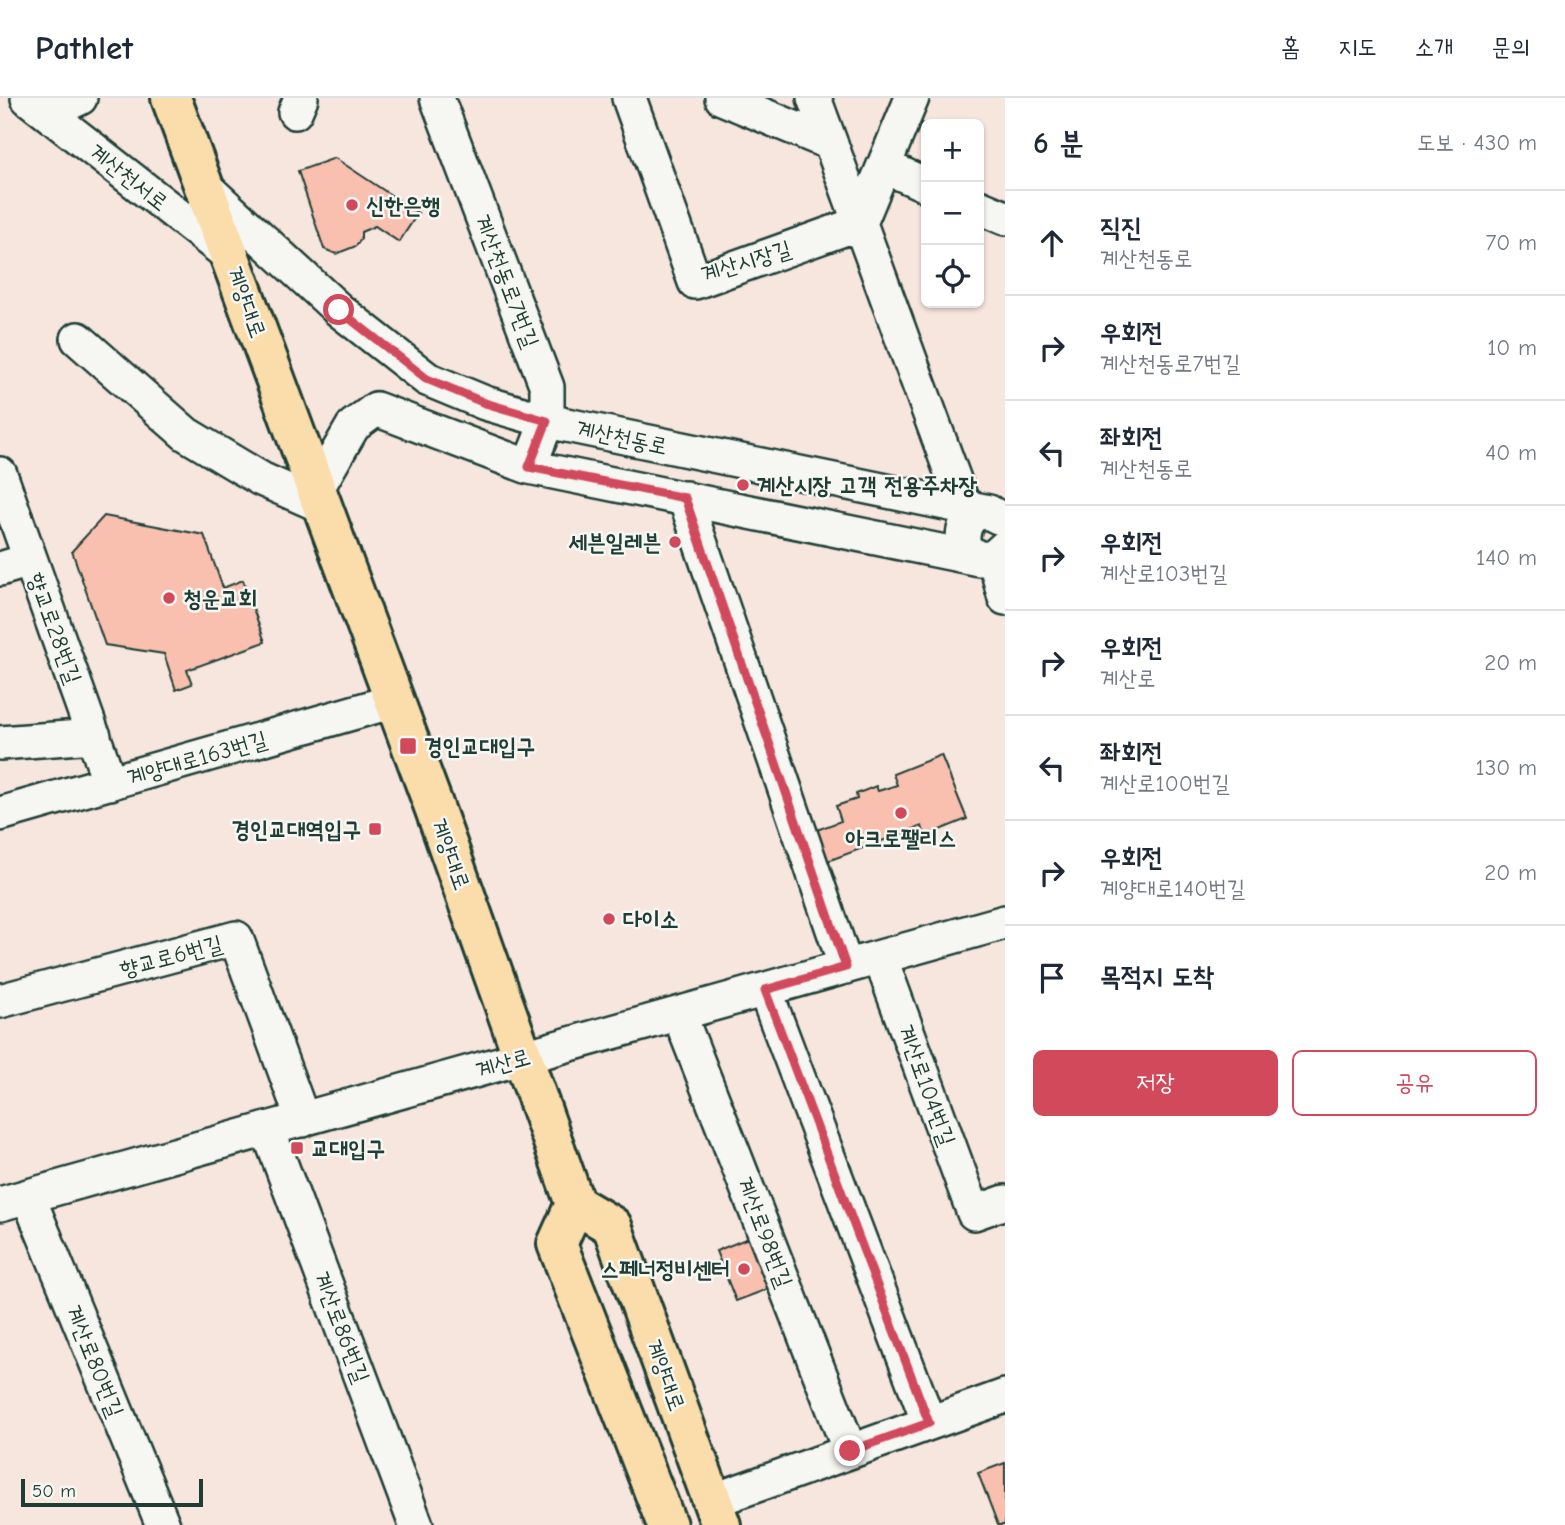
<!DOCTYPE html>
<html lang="ko">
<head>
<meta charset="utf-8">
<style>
	body { margin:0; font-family:"Comic Neue","Poor Story",sans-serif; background:#f2f2f3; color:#1f2937 }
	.controls { position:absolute; right:21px; top:21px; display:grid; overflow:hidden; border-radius:10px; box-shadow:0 2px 5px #0004 }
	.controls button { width:63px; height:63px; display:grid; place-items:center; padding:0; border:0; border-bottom:2px solid #e0e1e3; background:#fff; color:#1f2937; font:35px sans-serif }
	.scale { position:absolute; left:21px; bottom:18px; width:182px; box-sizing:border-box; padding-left:7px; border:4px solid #1f3d34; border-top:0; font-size:19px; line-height:24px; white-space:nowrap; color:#1f3d34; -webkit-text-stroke:5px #f6f6f2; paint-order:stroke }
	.stop { position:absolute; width:21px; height:21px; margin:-16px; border:5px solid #d1495b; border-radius:50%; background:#fff }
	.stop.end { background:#d1495b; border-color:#fff; box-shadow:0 2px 7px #0008 }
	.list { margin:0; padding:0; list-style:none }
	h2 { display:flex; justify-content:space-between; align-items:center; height:91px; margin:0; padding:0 28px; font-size:30px }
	h2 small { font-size:23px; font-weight:400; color:#747a83 }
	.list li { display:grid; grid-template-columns:46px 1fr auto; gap:21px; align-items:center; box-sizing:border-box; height:105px; padding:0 28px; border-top:2px solid #e0e1e3 }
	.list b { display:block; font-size:26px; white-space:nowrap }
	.list p { margin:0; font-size:23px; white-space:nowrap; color:#747a83 }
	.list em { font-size:23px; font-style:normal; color:#747a83 }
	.actions { display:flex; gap:14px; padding:21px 28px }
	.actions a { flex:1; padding:16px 0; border:2px solid #d1495b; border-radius:10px; text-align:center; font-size:24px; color:#d1495b }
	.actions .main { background:#d1495b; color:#fff }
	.icon { flex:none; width:38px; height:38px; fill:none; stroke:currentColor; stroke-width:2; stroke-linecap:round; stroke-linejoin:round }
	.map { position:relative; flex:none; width:1005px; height:1427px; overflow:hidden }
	header { display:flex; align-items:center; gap:42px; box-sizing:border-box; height:98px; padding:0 35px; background:#fff; border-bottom:2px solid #e0e1e3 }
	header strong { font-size:33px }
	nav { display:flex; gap:38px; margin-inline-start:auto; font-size:24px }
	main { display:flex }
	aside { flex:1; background:#fff }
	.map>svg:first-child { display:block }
</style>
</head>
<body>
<header>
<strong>Pathlet</strong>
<nav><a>홈</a><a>지도</a><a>소개</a><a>문의</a></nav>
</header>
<main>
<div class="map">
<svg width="1005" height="1427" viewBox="0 0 1005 1427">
	<rect width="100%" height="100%" fill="#f7e6de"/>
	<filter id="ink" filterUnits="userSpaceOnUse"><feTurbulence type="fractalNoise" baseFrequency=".0143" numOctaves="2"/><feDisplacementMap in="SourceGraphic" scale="14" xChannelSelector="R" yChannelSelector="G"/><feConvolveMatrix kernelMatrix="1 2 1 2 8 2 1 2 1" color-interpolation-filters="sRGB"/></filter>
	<g filter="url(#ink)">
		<path fill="#f9c0af" stroke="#1f3d34" stroke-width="2" d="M335,60L418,115L399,144L375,128L361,134V141L356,148L336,156L324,151L298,73Z
			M104,418L204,437L223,490L243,482L265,544L187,572L192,586L176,592L164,556L105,547L72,453Z
			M941,657L967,721L925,738L922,728L817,767L806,736L841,723L836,708L857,701L856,696L876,688L878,693L897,687L893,676Z
			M753,1138L773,1189L736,1203L716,1153Z
			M1005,1365V1427H998L978,1375Z"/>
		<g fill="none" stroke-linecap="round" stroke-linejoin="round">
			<g stroke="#1f3d34" stroke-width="38">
				<path id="minor" d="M28,0L69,5L80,0
					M437,0L547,289V323L529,369
					M629,0L695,184L860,125L912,0
					M722,0L830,45
					M814,0L964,409
					M29,1L230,158
					M295,14L301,0
					M884,68L926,87
					M203,87L339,212L427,281L485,305L547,323L989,414
					M979,109L1005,120
					M78,241L186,336L261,381L322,408
					M0,376L110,685
					M316,392L353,328L376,311L529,369L979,461
					M685,400L846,869
					M998,419C973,405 959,427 964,450L979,461L994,459L1005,449
					M994,459L1005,500
					M0,471L30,462
					M0,645L94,638
					M0,716L394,603
					M880,859L974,1115L1005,1104
					M765,892L929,1325
					M0,903L236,840L303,1022
					M679,916L850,1353
					M268,1032L416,1427
					M28,1098L163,1427
					M0,1106L1005,824
					M712,1403L1005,1298"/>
			</g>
			<g stroke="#1f3d34" stroke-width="44">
				<path id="major" d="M171,0L434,709L575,1106L612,1128L721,1427
					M575,1106L557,1146L667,1427"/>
			</g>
			<use href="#minor" stroke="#f6f6f2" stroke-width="33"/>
			<use href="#major" stroke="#faddab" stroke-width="38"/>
		</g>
	</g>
	<g fill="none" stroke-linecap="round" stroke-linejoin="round" filter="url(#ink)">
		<path stroke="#d1495b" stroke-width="9" d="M339,212L427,281L485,305L547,323L529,369L685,400L846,869L765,892L929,1325L850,1353"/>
	</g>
	<g fill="#d1495b" stroke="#f6f6f2" stroke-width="2.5">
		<circle cx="352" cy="107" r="7"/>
		<circle cx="743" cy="387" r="7"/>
		<circle cx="675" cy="444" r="7"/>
		<circle cx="169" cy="500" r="7"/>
		<rect x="399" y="639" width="18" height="18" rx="3.5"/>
		<circle cx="901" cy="715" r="7"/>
		<rect x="368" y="724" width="14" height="14" rx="3.5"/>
		<circle cx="609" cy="821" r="7"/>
		<rect x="290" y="1043" width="14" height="14" rx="3.5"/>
		<circle cx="744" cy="1171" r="7"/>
	</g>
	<g text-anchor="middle" stroke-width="5" stroke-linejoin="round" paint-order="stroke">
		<g font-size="23" fill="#1f3d34" stroke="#f6f6f2">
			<text transform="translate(129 79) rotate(38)" y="8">계산천서로</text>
			<text transform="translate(746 163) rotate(-17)" y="8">계산시장길</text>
			<text transform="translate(507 183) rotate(69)" y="8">계산천동로7번길</text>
			<text transform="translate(247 204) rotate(70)" y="8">계양대로</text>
			<text transform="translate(622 339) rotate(12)" y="8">계산천동로</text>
			<text transform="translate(55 530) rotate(70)" y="8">향교로28번길</text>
			<text transform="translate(197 660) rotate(-16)" y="8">계양대로163번길</text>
			<text transform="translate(451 756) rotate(70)" y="8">계양대로</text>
			<text transform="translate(171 858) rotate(-15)" y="8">향교로6번길</text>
			<text transform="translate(503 965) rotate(-16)" y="8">계산로</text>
			<text transform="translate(927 987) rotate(70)" y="8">계산로104번길</text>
			<text transform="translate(765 1134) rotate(69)" y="8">계산로98번길</text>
			<text transform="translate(342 1229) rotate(69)" y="8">계산로86번길</text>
			<text transform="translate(95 1263) rotate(68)" y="8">계산로80번길</text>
			<text transform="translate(666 1277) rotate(70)" y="8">계양대로</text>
		</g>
		<g font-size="23" font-weight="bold" fill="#1f3d34" stroke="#f6f6f2" text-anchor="start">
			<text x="366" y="115">신한은행</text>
			<text x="757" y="395">계산시장 고객 전용주차장</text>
			<text x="661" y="452" text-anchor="end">세븐일레븐</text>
			<text x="183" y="508">청운교회</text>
			<text x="424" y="656">경인교대입구</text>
			<text x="361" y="739" text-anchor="end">경인교대역입구</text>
			<text x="901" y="748" text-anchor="middle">아크로팰리스</text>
			<text x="623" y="829">다이소</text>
			<text x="311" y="1058">교대입구</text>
			<text x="730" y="1179" text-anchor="end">스페너정비센터</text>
		</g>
	</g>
</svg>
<div class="controls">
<button>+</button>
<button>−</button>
<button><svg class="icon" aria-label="locate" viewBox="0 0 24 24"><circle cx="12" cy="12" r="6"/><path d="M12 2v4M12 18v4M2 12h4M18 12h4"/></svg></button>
</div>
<div class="scale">50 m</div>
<div class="stop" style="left:339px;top:212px"></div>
<div class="stop end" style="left:850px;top:1353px"></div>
</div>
<aside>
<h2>6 분<small>도보 · 430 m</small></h2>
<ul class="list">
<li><svg class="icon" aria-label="ahead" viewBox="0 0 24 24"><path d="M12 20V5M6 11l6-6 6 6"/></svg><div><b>직진</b><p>계산천동로</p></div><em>70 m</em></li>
<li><svg class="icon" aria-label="right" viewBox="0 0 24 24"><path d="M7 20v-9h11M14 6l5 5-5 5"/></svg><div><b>우회전</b><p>계산천동로7번길</p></div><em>10 m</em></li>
<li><svg class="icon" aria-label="left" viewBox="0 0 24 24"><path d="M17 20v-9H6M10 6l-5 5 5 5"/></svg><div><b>좌회전</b><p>계산천동로</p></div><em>40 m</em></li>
<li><svg class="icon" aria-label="right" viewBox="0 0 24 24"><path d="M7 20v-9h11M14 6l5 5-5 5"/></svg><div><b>우회전</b><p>계산로103번길</p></div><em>140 m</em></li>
<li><svg class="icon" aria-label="right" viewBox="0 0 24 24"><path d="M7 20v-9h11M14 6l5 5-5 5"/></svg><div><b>우회전</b><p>계산로</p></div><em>20 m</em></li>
<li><svg class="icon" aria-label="left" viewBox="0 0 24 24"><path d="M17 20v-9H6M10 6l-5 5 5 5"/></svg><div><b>좌회전</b><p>계산로100번길</p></div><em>130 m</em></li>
<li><svg class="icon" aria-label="right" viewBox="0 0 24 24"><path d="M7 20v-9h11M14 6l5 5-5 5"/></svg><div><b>우회전</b><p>계양대로140번길</p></div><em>20 m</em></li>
<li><svg class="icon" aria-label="arrive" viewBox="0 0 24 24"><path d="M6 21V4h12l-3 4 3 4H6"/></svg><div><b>목적지 도착</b></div></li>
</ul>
<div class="actions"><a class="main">저장</a><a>공유</a></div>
</aside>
</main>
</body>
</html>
